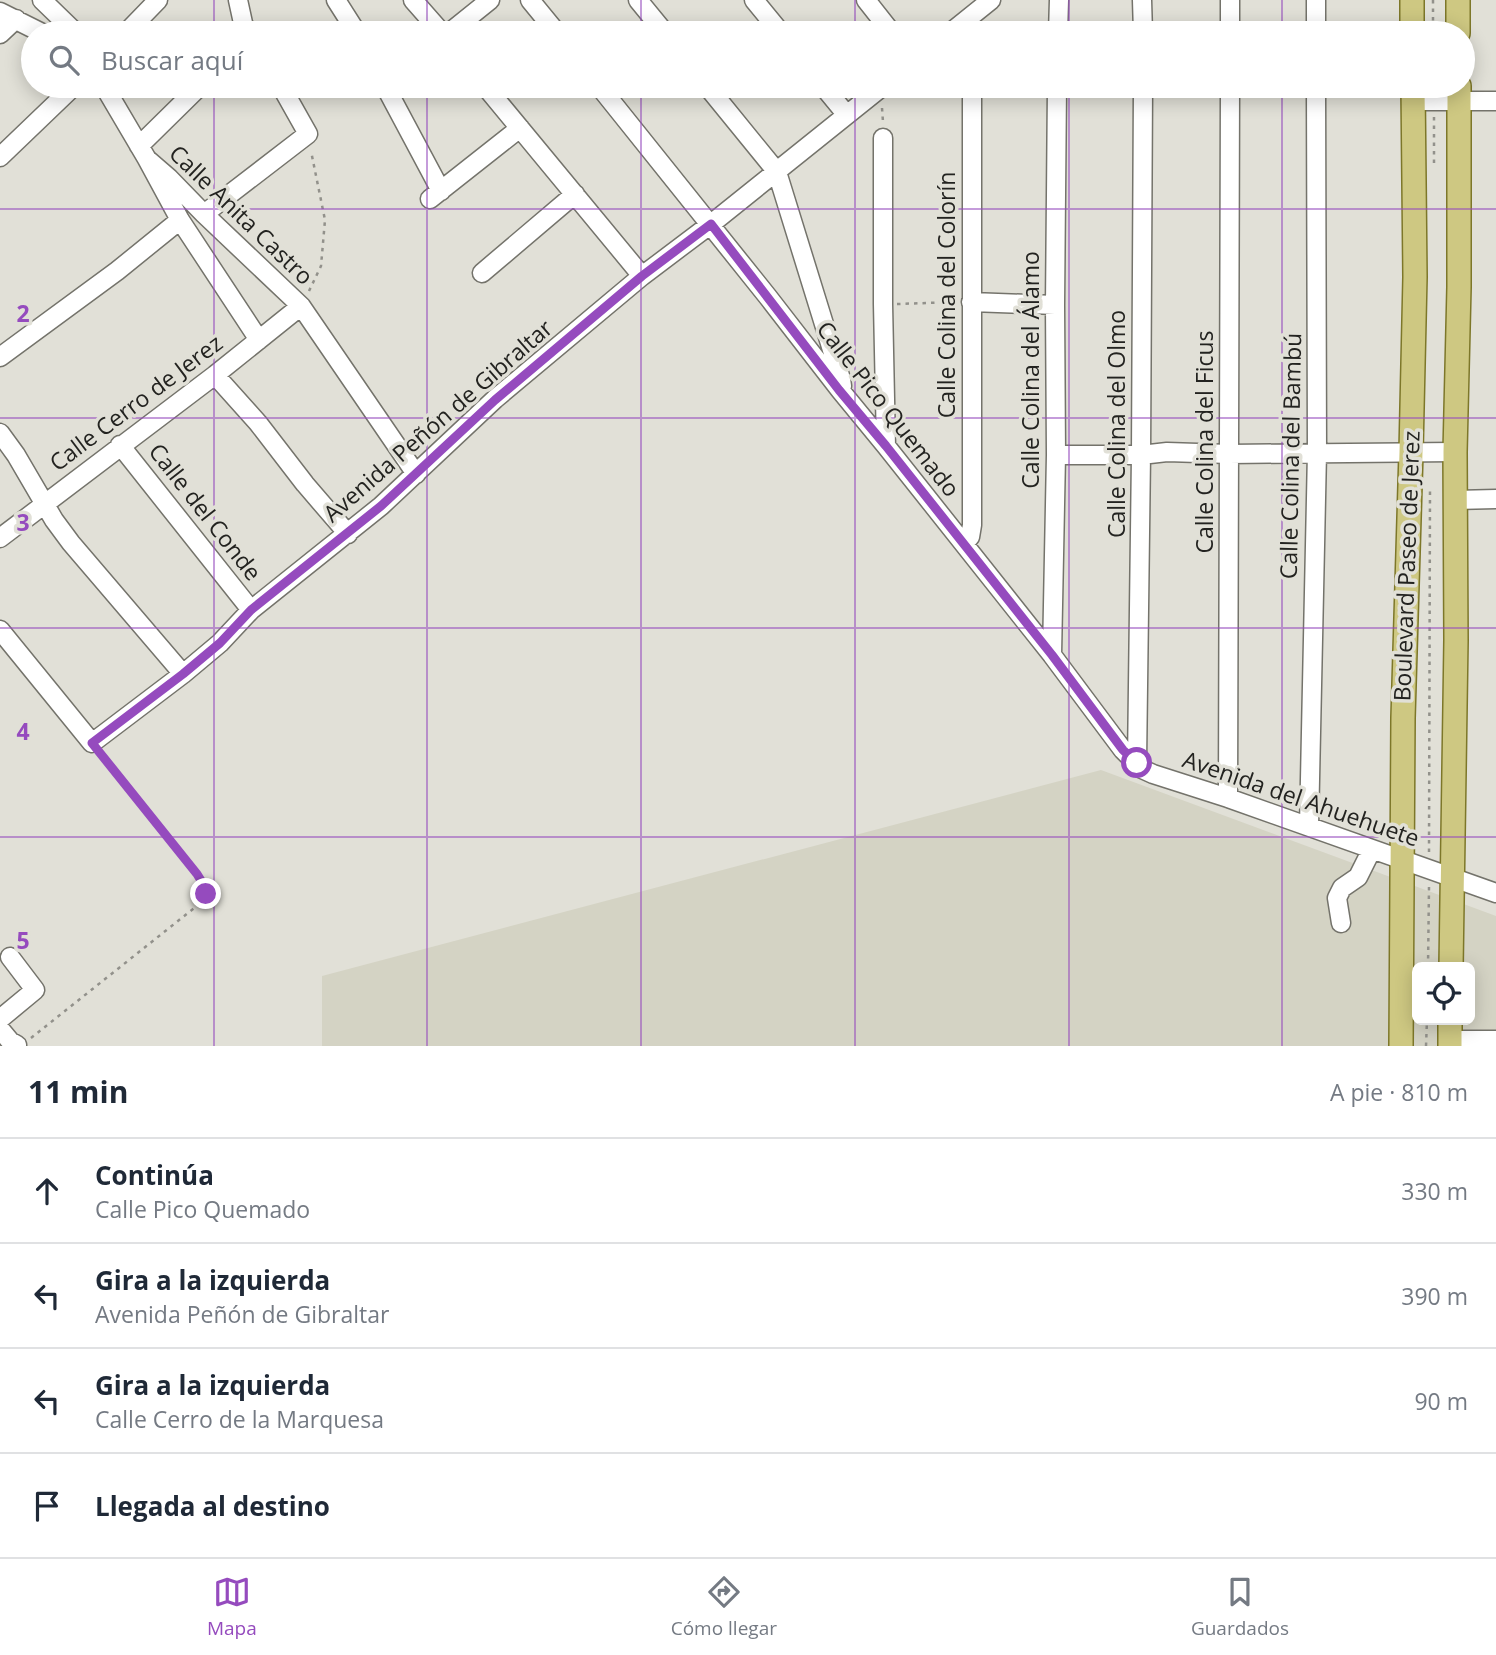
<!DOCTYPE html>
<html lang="es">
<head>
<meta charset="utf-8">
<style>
	body { margin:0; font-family:"Open Sans",sans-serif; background:#f2f2f3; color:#1f2937 }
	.controls { position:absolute; right:21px; bottom:21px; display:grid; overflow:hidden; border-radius:10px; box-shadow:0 4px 18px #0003 }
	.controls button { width:63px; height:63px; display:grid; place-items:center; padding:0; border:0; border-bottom:2px solid #e0e1e3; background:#fff; color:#1f2937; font:35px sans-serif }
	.stop { position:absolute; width:21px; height:21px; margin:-16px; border:5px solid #954bbe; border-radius:50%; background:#fff }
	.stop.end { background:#954bbe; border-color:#fff; box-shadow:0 2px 7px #0008 }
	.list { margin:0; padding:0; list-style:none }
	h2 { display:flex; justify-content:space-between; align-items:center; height:91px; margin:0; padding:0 28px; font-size:30px }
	h2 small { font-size:23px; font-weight:400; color:#747a83 }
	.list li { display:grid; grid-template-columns:46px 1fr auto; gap:21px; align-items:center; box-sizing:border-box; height:105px; padding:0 28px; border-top:2px solid #e0e1e3 }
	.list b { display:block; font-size:26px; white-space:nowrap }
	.list p { margin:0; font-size:23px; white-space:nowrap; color:#747a83 }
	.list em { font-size:23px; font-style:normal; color:#747a83 }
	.icon { flex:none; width:38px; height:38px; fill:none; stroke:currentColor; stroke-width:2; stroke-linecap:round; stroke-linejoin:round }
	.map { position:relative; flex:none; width:1496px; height:1046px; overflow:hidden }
	.search { position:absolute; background:#fff; box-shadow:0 4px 18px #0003; left:21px; right:21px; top:21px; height:77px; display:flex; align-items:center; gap:18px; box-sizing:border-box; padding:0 24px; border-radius:38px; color:#747a83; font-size:26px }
	.sheet { height:511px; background:#fff }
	nav { display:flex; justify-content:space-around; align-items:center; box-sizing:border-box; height:98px; border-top:2px solid #e0e1e3; background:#fff; font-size:19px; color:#747a83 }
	nav a { display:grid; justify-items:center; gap:4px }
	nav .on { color:#954bbe }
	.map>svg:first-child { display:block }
</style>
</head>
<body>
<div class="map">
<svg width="1496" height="1046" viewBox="0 0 1496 1046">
	<rect width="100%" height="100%" fill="#e1e0d7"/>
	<path fill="#d4d3c4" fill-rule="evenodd" d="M1101,770L1496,916V1046H322V976ZM1417,967H1470V1020H1417Z"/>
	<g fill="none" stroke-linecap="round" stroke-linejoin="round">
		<g stroke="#74736b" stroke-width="21">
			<path id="minor" d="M42,0L76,33
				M238,0L243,23L247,33
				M336,0L357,33
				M413,0L442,33
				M530,0L557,33
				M638,0L665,33
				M754,0L781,33
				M866,0L892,33
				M1142,0L1143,33
				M1230,0V33
				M1316,0V33
				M0,12L42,33
				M126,33L158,0
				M449,33L490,0
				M950,33L991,0
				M1058,33L1059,0
				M0,34L16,19
				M104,86L147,159L180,220L259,340
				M385,86L441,191
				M485,86L642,276
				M599,86L768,297L840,390L886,446L1052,655L1123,750L1142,769L1153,774L1228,798L1496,893
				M707,86L777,172L841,379L842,386L840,390
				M823,86L846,114
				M1413,101H1496
				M883,138V304L886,446
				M139,146L200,86
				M0,157L74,86
				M147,159L169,178L204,214L301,306L416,474
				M430,199L520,128
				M204,214L308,134L281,86
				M482,273L575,194
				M971,302L1055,305
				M0,357L117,271L180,220
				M215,375L258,423L305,484L348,534
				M0,433L16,455L54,520L71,543L183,674
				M120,445L251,610
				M1056,455H1141L1167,452L1229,454L1455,452
				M1455,500L1496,499
				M0,538L215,375L301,306
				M963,543L970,537L972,525V86
				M0,630L92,743L183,674L220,643L251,610L381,506L495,399L642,276L711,224L883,86
				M1052,655L1056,455L1055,305L1057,86
				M1137,763L1141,455L1143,86
				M1228,798L1230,86
				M1309,826L1317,452L1316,86
				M1341,923L1337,898L1342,888L1358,877L1372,849
				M0,1019L35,990L10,957
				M0,1029L10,1041L17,1045
				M1450,1040H1496"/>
		</g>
		<g stroke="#7d7729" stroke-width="26">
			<path id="major" d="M1412,0V33
				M1458,0V33
				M1451,967L1456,640L1455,452L1459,287V86
				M1401,1046L1403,718L1411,452L1415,277L1413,86
				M1450,1046V1020"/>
		</g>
		<path stroke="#92918b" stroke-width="2.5" stroke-dasharray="3.5 5" stroke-linecap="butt" d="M1433,0V33
			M882,108L883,122
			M1434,163V117
			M309,291L321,266L325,220L311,151
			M897,304L957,302
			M1429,852L1430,488
			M1428,967L1429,887
			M31,1038L198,905C205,898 207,892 203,882L101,754
			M1426,1046L1427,1020"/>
		<use href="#minor" stroke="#fff" stroke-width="18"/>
		<use href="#major" stroke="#cec882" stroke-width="23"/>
	</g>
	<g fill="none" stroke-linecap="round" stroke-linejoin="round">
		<path stroke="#954bbe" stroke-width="9" d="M206,894L205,887L197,874L92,743L183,674L220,643L251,610L381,506L495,400L642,276L711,224L839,390L886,446L1052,655L1123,750L1137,763"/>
	</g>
	<path fill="none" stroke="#954bbe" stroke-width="2" stroke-opacity="0.55" d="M214,0V33M427,0V33M641,0V33M855,0V33M1069,0V33M1282,0V33M214,86V1046M427,86V1046M641,86V1046M855,86V1046M1069,86V1046M1282,86V1046M0,209H1496M0,418H1496M0,628H1496M0,837H1496"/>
	<g text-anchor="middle" stroke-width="7" stroke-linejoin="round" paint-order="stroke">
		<g font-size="23" fill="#232320" stroke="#e1e0d7">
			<text transform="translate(241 215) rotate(44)" y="8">Calle Anita Castro</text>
			<text transform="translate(947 295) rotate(-90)" y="8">Calle Colina del Colorín</text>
			<text transform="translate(1031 370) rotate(-90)" y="8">Calle Colina del Álamo</text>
			<text transform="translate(136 403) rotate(-37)" y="8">Calle Cerro de Jerez</text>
			<text transform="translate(888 409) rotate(52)" y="8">Calle Pico Quemado</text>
			<text transform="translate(438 421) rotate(-41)" y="8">Avenida Peñón de Gibraltar</text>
			<text transform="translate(1117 424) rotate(-90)" y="8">Calle Colina del Olmo</text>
			<text transform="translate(1205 442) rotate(-90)" y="8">Calle Colina del Ficus</text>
			<text transform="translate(1291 456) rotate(-89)" y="8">Calle Colina del Bambú</text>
			<text transform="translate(205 512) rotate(52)" y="8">Calle del Conde</text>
			<text transform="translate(1407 566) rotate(-88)" y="8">Boulevard Paseo de Jerez</text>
			<text transform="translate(1301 799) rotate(19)" y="8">Avenida del Ahuehuete</text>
		</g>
	</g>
	<g font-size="23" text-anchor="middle" font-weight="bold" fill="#954bbe" stroke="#e1e0d7" stroke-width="7" stroke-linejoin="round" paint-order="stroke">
		<text x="23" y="322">2</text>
		<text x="23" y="531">3</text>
		<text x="23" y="740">4</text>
		<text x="23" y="949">5</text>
	</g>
</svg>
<div class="controls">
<button><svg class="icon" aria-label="locate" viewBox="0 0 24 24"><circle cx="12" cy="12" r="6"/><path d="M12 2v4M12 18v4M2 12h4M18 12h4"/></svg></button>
</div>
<div class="stop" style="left:1137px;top:763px"></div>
<div class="stop end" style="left:206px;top:894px"></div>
<div class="search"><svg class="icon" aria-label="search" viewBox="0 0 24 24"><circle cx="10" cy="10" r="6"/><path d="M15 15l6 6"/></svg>Buscar aquí</div>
</div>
<section class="sheet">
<h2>11 min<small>A pie · 810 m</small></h2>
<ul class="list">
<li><svg class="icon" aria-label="ahead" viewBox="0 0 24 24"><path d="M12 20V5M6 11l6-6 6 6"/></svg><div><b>Continúa</b><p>Calle Pico Quemado</p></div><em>330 m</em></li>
<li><svg class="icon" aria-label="left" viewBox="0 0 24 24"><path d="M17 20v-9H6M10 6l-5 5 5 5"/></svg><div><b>Gira a la izquierda</b><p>Avenida Peñón de Gibraltar</p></div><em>390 m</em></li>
<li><svg class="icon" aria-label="left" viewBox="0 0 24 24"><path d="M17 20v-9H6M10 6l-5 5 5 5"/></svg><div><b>Gira a la izquierda</b><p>Calle Cerro de la Marquesa</p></div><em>90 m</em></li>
<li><svg class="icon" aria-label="arrive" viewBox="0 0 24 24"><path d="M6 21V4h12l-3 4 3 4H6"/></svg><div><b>Llegada al destino</b></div></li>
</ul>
</section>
<nav>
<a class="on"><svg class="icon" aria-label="map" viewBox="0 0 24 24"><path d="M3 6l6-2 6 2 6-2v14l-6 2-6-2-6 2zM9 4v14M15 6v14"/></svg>Mapa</a>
<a><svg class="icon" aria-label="directions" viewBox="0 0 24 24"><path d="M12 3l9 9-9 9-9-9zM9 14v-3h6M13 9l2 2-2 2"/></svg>Cómo llegar</a>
<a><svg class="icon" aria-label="saved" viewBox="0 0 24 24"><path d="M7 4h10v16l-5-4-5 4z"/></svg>Guardados</a>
</nav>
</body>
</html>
